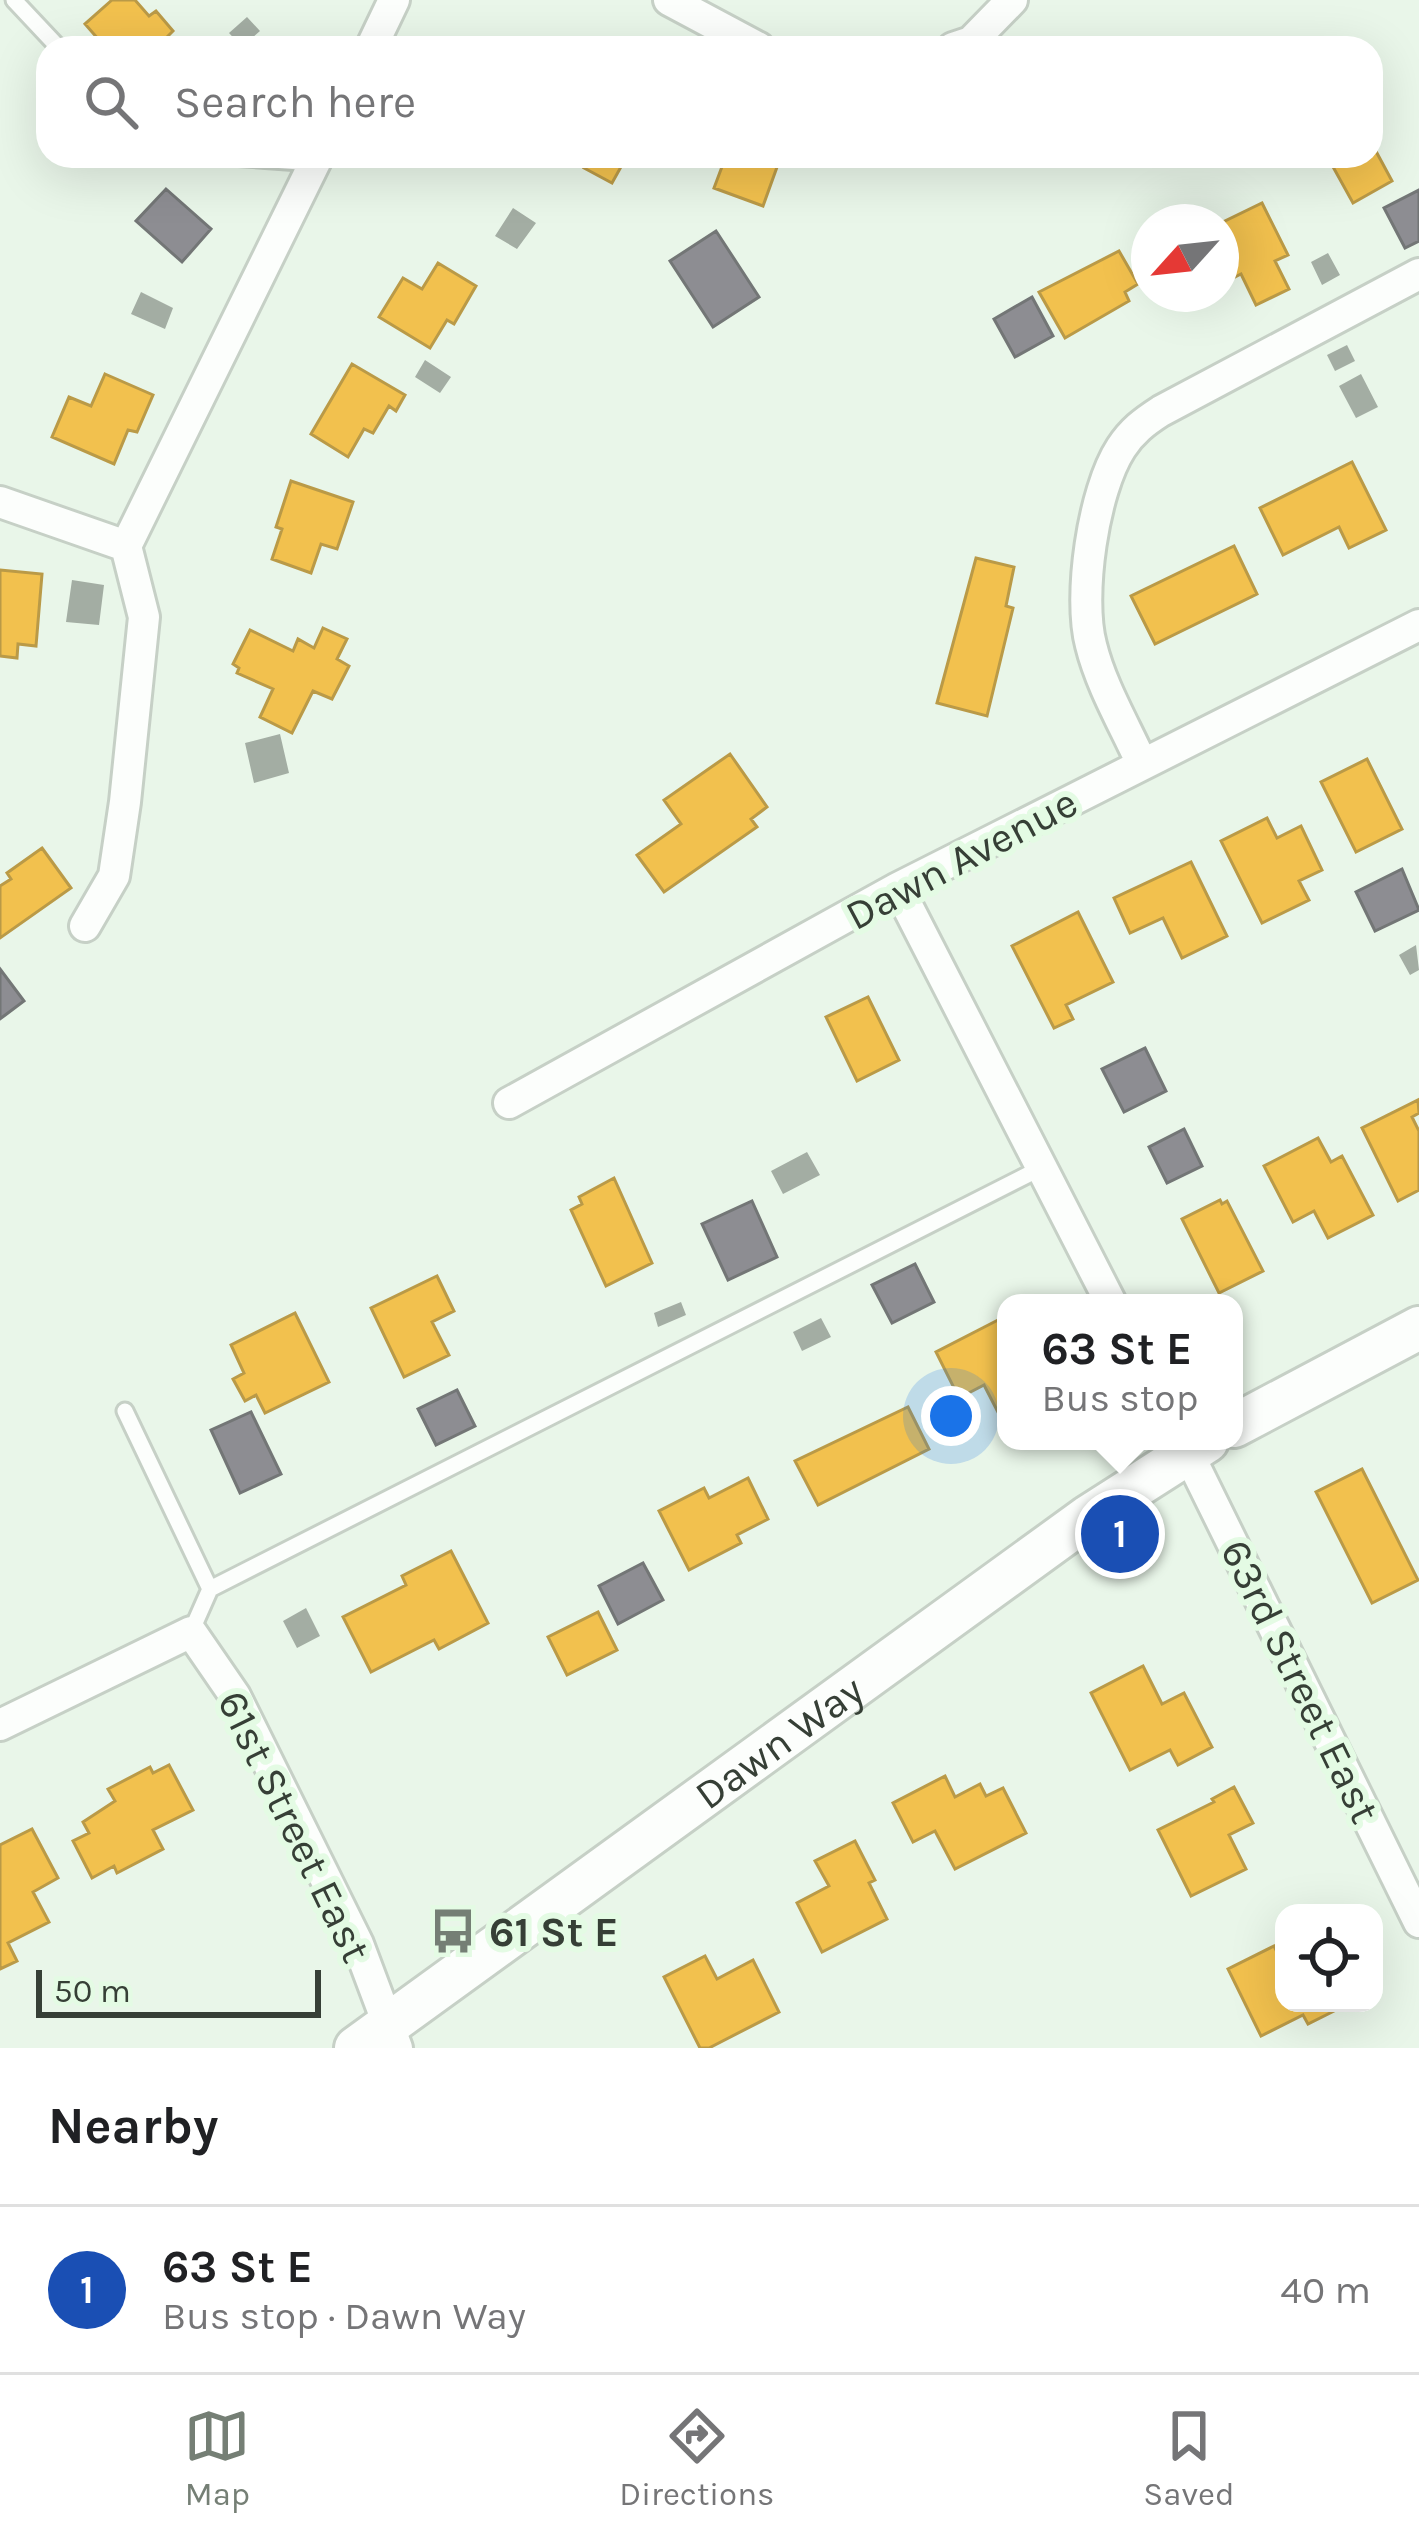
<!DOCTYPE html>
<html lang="en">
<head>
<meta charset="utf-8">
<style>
	body { margin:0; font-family:Karla,sans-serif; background:#f2f2f2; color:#202124 }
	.controls { position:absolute; right:36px; bottom:36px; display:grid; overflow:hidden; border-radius:24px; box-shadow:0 12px 48px #0002 }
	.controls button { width:108px; height:108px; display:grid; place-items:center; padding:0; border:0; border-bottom:3px solid #e0e0e0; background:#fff; color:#202124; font:60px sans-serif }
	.compass { position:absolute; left:1131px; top:204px; width:108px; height:108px; border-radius:50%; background:#fff; box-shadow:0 12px 48px #0002; rotate:243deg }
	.scale { position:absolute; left:36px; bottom:30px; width:285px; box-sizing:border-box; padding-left:12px; border:6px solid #363f36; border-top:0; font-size:33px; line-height:42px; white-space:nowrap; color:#363f36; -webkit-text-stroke:9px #e4fbe4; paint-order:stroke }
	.you { position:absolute; left:951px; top:1416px; width:42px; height:42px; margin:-30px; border:9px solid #fff; border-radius:50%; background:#1a73e8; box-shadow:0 0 0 18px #1a73e833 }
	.badge { display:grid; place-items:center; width:78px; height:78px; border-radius:50%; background:#757f75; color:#fff; font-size:39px; font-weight:700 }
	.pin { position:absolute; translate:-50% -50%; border:6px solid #fff; box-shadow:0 3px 12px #0006 }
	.popup { position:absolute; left:997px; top:1294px; width:246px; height:156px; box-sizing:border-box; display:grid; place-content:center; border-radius:24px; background:#fff; filter:drop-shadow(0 3px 9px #0005); font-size:39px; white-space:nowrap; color:#757577 }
	.popup b { font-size:45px; color:#202124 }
	.popup::after { content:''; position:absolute; left:50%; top:100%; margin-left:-24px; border:24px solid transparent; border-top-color:#fff }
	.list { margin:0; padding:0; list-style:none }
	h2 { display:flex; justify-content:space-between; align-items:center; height:156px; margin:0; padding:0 48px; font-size:51px }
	h2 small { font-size:39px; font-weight:400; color:#757577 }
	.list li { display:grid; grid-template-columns:78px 1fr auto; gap:36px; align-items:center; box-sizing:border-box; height:168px; padding:0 48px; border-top:3px solid #e0e0e0 }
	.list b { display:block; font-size:45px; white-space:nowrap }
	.list p { margin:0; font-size:39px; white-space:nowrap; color:#757577 }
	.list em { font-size:39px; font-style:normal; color:#757577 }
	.icon { flex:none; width:66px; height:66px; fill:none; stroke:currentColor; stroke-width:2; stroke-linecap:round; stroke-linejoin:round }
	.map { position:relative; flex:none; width:1419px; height:2048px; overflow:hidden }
	.search { position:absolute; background:#fff; box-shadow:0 12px 48px #0002; left:36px; right:36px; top:36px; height:132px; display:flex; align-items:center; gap:30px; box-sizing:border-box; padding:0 42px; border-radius:36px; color:#757577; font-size:45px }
	.sheet { height:324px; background:#fff }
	nav { display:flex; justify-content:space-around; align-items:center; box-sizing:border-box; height:168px; border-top:3px solid #e0e0e0; background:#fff; font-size:33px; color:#757577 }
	nav a { display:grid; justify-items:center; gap:6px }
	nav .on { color:#757f75 }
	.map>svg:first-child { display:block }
</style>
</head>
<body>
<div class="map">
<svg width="1419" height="2048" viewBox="0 0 1419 2048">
	<rect width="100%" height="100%" fill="#e9f6e9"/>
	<path fill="#f2c14e" stroke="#ba9a47" stroke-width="3" d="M112,0H135L149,16L156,11L173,31L168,36L178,48H106L85,24Z
		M1371,142L1392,181L1353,203L1327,156H1371Z
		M591,156H627L612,183L584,168Z
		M726,156H781L763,206L714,188Z
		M1262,203L1288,255L1275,261L1289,289L1256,305L1241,274L1233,278L1221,255V223Z
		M1119,251L1138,284L1125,292L1129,301L1065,338L1039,292Z
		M438,263L476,286L454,324L447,320L430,348L379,317L403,278L422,289Z
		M352,364L405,395L396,411L389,406L373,433L364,429L348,457L311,434Z
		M105,374L153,395L137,432L128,430L114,464L52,437L69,397L91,406Z
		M1352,462L1386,530L1349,548L1339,527L1283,555L1260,508Z
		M291,481L353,502L337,549L321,544L311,573L272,559L282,529L276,527Z
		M1234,546L1257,594L1155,644L1131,596Z
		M976,558L1014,567L1006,606L1013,608L987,716L937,703Z
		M0,570L42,574L36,646L18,644L17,658L0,656Z
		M323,628L347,639L337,659L349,666L332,699L313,691L292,733L260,717L273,689L237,673L239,668L233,664L250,630L293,651L298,639L314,648Z
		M730,754L767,807L751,819L757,827L664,892L637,855L681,824L664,800Z
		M1367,759L1402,829L1356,852L1321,782Z
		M1267,818L1277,838L1301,826L1322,870L1299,881L1309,900L1262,923L1221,841Z
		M42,848L71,888L0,938V886L11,879L7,873Z
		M1191,862L1227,936L1182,958L1163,918L1130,933L1114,898Z
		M1078,912L1113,982L1066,1005L1073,1019L1054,1028L1012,946Z
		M868,997L899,1060L857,1081L826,1017Z
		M1418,1100L1419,1113L1412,1117L1419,1131V1190L1398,1201L1362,1128Z
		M1318,1138L1331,1162L1342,1156L1373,1215L1328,1238L1314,1211L1293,1222L1264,1166Z
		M614,1178L652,1263L606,1286L571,1210L582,1204L579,1197Z
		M1220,1200L1222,1204L1227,1201L1263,1271L1219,1293L1182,1219Z
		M437,1276L454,1311L432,1322L449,1355L404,1377L371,1308Z
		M295,1313L329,1382L265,1413L256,1395L245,1401L233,1379L244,1373L231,1345Z
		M1000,1319L1006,1332L1003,1422L984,1385L959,1398L936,1352Z
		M908,1407L929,1449L818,1505L795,1461Z
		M1362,1469L1418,1580L1372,1603L1316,1492Z
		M748,1478L768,1519L737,1535L741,1543L689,1570L659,1511L704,1488L709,1498Z
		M451,1551L488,1623L439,1649L434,1640L371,1672L343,1617L406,1585L402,1576Z
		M598,1612L617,1650L567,1675L548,1637Z
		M1143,1666L1162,1704L1184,1693L1212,1747L1178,1765L1170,1750L1130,1770L1091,1693Z
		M169,1765L193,1810L153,1830L163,1849L117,1873L114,1866L92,1878L73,1841L89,1833L83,1822L115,1801L108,1789L150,1767L153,1773Z
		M945,1776L955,1797L980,1784L986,1796L1003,1788L1026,1833L955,1869L935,1831L913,1842L893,1803Z
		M1234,1787L1253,1823L1229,1835L1246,1869L1191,1896L1158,1830L1214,1802L1212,1799Z
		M32,1829L58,1878L33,1892L49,1922L8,1943L17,1961L0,1969V1845Z
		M855,1841L875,1880L869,1883L887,1919L822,1952L797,1903L829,1886L815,1861Z
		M1274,1946L1284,1966V2003L1344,2006L1308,2024L1303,2015L1261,2036L1228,1969Z
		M705,1956L717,1979L753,1960L779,2012L709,2048H700L664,1977Z"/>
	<path fill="#8d8d92" stroke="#737676" stroke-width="3" d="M166,189L211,229L182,262L136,221Z
		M1419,190V241L1405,248L1384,208Z
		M716,231L759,297L713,327L670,261Z
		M1032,297L1053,336L1015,357L994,319Z
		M1402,869L1419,910L1375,931L1356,892Z
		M0,969L24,1001L0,1019Z
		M1145,1048L1166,1091L1124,1112L1102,1069Z
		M1184,1129L1202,1166L1167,1183L1149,1147Z
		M752,1201L777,1257L728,1280L702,1224Z
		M915,1264L934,1302L892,1323L872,1285Z
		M457,1390L475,1426L436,1445L418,1409Z
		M251,1412L281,1474L240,1493L211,1430Z
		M643,1563L663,1600L618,1624L599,1586Z"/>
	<path fill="#a3ada3" d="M247,17L260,31L242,47L229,33Z
		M513,208L536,223L517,249L495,236Z
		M1328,253L1340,275L1322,285L1311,262Z
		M141,292L173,308L165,329L131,314Z
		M1347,345L1355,361L1335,371L1327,355Z
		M425,360L451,377L440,393L415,377Z
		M1361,374L1378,407L1356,418L1339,386Z
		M72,580L104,585L99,625L66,622Z
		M280,734L289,773L254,783L245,743Z
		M1416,945L1419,970L1410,975L1399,955Z
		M807,1152L820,1175L783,1194L771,1171Z
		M681,1302L686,1315L658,1327L654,1313Z
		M821,1318L831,1337L802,1351L793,1332Z
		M306,1608L320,1636L297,1648L283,1621Z"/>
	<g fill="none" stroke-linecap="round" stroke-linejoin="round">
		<g stroke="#c6d0c6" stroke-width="21">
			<path id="lane" d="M14,0L59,48
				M217,156L314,163
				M125,1411L210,1589
				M191,1632L210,1589L1041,1168"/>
		</g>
		<g stroke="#c6d0c6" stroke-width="36">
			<path id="street" d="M669,0L759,48
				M371,48L394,0
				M953,48L971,42L1012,0
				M0,502L126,546
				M126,546L318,156
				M1142,764C1125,726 1101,686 1091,645C1078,597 1093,491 1121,448C1132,431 1144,422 1161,411L1419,274
				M898,888L1111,1303
				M85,926L114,876L125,802L144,617L126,546
				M509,1103L898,888L1419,625
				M1182,1441L1419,1922
				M0,1725L191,1632L235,1696L358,1944L397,2048"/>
		</g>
		<g stroke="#c6d0c6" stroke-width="48">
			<g id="secondary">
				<path d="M1234,1426L1419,1328"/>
				<path id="s1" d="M356,2048L1088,1517L1207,1441"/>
			</g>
		</g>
		<use href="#lane" stroke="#fcfefc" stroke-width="15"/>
		<use href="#street" stroke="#fcfefc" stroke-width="30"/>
		<use href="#secondary" stroke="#fcfefc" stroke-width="42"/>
	</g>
	<defs>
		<g id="bus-bare" transform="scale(3.6)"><path d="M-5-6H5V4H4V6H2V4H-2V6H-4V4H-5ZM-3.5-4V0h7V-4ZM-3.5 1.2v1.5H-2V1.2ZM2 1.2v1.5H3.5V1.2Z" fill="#757f75" stroke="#e4fbe4" stroke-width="2.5" paint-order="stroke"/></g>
	</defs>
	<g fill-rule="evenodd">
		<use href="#bus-bare" x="453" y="1931"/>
	</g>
	<g text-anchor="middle" stroke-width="12" stroke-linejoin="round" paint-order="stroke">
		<g font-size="42" fill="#363f36" stroke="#e4fbe4">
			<text transform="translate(961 858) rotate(-28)" y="15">Dawn Avenue</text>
			<text transform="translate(1301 1681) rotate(64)" y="15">63rd Street East</text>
			<text dy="15" stroke="none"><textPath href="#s1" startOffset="522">Dawn Way</textPath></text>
			<text transform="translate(295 1826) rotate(64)" y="15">61st Street East</text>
		</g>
		<g font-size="42" font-weight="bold" fill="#363f36" stroke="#e4fbe4" text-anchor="start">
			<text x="489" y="1946">61 St E</text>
		</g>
	</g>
</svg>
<div class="controls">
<button><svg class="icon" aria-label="locate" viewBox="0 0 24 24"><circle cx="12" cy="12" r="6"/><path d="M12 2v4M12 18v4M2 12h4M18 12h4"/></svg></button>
</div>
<svg class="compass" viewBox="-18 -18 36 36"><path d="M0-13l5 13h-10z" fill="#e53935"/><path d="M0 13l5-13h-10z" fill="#757577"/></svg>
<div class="scale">50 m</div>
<div class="you"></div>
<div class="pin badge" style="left:1120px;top:1534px;background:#1a4fb4">1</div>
<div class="popup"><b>63 St E</b>Bus stop</div>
<div class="search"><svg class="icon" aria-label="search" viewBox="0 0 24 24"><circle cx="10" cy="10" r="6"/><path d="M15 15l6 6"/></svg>Search here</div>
</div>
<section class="sheet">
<h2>Nearby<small></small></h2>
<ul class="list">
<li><span class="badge" style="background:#1a4fb4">1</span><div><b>63 St E</b><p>Bus stop · Dawn Way</p></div><em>40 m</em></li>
</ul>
</section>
<nav>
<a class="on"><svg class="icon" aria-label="map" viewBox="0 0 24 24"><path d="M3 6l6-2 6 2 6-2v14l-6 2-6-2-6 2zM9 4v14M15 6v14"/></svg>Map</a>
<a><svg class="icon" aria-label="directions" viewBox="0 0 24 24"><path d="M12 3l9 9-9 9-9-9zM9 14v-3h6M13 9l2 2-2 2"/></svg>Directions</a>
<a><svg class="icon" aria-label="saved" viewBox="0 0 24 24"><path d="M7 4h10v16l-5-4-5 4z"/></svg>Saved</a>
</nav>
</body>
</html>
